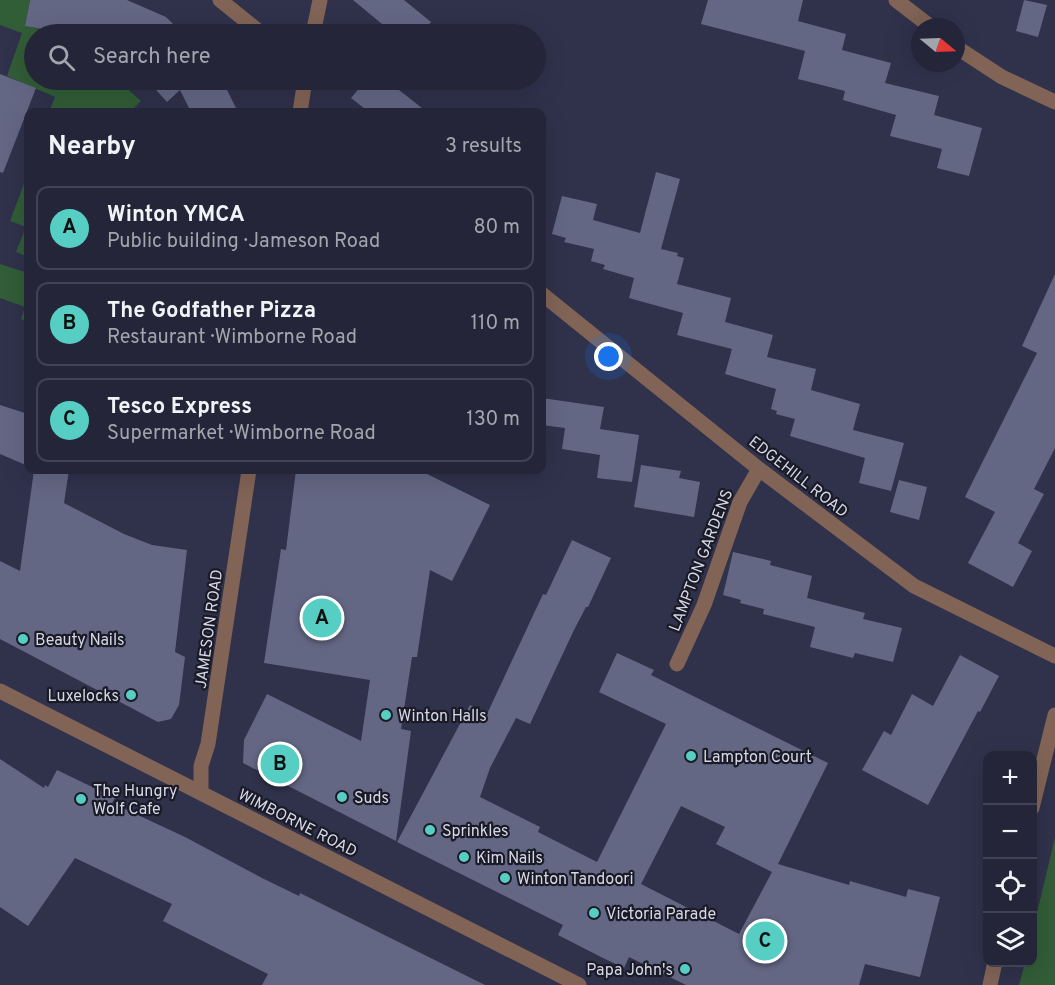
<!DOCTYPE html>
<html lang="en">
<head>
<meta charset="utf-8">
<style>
	body { margin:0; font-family:Overpass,sans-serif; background:#303143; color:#f1f3f6 }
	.controls { position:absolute; right:18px; bottom:18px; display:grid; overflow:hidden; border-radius:12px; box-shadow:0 6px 24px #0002 }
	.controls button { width:54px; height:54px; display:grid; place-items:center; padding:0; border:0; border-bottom:2px solid #414253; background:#242538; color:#f1f3f6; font:30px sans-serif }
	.compass { position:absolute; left:911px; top:18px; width:54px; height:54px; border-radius:50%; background:#242538; box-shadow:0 6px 24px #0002; rotate:109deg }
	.you { position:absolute; left:609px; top:357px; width:21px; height:21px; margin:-15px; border:4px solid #fff; border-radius:50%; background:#1a73e8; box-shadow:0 0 0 9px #1a73e833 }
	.badge { display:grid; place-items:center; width:39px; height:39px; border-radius:50%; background:#56cec3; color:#111; font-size:20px; font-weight:700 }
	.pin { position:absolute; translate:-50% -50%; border:3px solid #fff; box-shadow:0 2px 6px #0006 }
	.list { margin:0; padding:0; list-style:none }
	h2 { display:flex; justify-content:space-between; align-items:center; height:78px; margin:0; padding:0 24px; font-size:26px }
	h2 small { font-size:20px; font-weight:400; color:#a3a5ae }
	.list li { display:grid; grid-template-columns:39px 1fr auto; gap:18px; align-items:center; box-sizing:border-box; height:84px; margin:0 12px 12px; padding:0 12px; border:2px solid #414253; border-radius:12px }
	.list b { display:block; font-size:22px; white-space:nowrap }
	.list p { margin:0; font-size:20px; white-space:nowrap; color:#a3a5ae }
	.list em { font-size:20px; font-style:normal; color:#a3a5ae }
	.icon { flex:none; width:33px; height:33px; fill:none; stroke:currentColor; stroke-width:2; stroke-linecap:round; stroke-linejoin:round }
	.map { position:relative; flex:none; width:1055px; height:985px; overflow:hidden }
	.search { position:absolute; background:#242538; box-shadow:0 6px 24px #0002; left:24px; top:24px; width:522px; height:66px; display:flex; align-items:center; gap:15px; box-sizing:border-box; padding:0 21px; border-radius:33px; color:#a3a5ae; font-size:22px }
	.panel { position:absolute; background:#242538; box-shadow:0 6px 24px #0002; left:24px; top:108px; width:522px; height:366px; border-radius:12px }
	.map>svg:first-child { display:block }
</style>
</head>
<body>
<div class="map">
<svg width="1055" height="985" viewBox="0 0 1055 985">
	<rect width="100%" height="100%" fill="#30314b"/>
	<path fill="#315d37" d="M0,0H30L25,26L60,33V34H34V80H128L124,86L141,101L130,112H49L55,97L7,76L22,33L0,25Z
		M25,181L28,182V257L16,252L26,227L10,221Z
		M0,264L28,273V322L21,319L25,307L0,298Z
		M1055,837V985H1019L1025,963L1032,962L1033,930Z"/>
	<path fill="#646784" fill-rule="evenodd" d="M30,0H127L166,17L183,34H71L25,26Z
		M353,0H404L431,22L421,34H374L382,24Z
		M708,0H803L798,21L846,34L842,50L891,63L885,83L939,96L934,115L982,128L969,176L937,168L942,149L890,136L896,115L843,100L845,91L798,79L805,51L701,24Z
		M1024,0L1047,5L1038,37L1016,31Z
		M0,74L36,88L3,173L0,172Z
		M147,80H222L238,112H191L180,90L167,102Z
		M366,80H408L399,90L427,112H369L351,98Z
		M656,172L680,179L661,249L678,253L677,256L684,258L677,284L731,298L725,322L773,335L767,357L816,369L811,390L860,404L853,430L904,443L891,491L859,483L865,458L790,436L795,419L776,414L777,411L771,409L776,389L725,374L732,349L677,335L683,313L629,298L634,278L603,269L605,265L591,261L594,249L564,242L566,238L552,234L562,196L597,204L593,220L640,233Z
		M1055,274V448L1034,489L1044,494L1018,543L1032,551L1013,587L968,563L995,512L965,497L1037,353L1022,346Z
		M542,398L604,407L600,429L639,435L632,482L597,478L600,455L562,449L565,428L542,425Z
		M0,405L28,414V466L0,454Z
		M641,465L681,471L679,478L700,482L694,517L634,507Z
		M34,470H69L64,503L124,534L152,545L187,550L175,652L185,657L179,705L171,719L158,722L0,639V561L20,571Z
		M296,470H419L490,505L452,581L430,570L417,657H412L401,729L411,731L396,841L243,763L244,740L267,694L361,741L370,680L264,663L281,549L286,550Z
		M899,480L927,487L919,520L890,512Z
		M572,540L611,558L588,607H586L574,630L530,724L516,718L490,768L480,797L540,827L538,832L597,862L666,724L599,692L617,653L654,670L651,675L828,763L778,864L849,885L850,881L906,897L908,889L940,897L920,977L865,964L859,985H686L629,957L624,968L601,957L558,935L563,925L397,842L470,705L487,714L543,594L546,595ZM681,806L725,827L716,844L772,872L739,934L641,884Z
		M733,552L771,561L770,565L812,576L807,598L865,613L863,619L902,628L893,662L855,653L853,658L810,647L815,627L763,614L764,609L740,603L741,600L723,595Z
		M960,655L999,676L980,712L978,711L928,805L862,770L884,731L891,735L912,694L933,706Z
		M0,759L44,788L45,785L48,787L57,770L115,798L112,803L185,837L264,879L299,896L300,893L485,985H262L268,974L163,921L172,904L75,858L28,926L0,907Z"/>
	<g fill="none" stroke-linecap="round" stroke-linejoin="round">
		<path stroke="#816456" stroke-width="15" d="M220,0L262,34
			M896,0L931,27
			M313,34L320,0
			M956,47L1002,77L1055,102
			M300,112L305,80
			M542,294L759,469L914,586L1055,656
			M677,664L704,605L740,502L759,469
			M0,691L579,985
			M201,792V766L208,744L249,470
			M1032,808L1055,715
			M990,985L995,962"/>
	</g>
	<g fill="#56cec3" stroke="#1a1b26" stroke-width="2">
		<circle cx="23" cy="639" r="6"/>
		<circle cx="131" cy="695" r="6"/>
		<circle cx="386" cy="715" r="6"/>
		<circle cx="691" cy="756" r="6"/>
		<circle cx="342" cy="797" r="6"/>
		<circle cx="81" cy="799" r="6"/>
		<circle cx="430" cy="830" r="6"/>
		<circle cx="464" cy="857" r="6"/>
		<circle cx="505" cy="878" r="6"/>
		<circle cx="594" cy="913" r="6"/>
		<circle cx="685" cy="969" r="6"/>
	</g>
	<g text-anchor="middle" stroke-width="4.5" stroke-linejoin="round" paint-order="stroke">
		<g font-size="16" fill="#d5d7e7" stroke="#1a1b26">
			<text transform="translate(799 476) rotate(38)" y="6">EDGEHILL ROAD</text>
			<text transform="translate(700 560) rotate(-69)" y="6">LAMPTON GARDENS</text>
			<text transform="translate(208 629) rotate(-82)" y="6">JAMESON ROAD</text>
			<text transform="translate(298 822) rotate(27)" y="6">WIMBORNE ROAD</text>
		</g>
		<g font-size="16" fill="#d5d7e7" stroke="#1a1b26" text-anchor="start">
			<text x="35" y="645">Beauty Nails</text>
			<text x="119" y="701" text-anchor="end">Luxelocks</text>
			<text x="398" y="721">Winton Halls</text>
			<text x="703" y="762">Lampton Court</text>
			<text x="93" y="796">The Hungry<tspan x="93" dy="18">Wolf Cafe</tspan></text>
			<text x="354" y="803">Suds</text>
			<text x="442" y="836">Sprinkles</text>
			<text x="476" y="863">Kim Nails</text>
			<text x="517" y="884">Winton Tandoori</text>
			<text x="606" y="919">Victoria Parade</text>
			<text x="673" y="975" text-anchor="end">Papa John's</text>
		</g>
	</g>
</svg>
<div class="controls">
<button>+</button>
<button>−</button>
<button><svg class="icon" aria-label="locate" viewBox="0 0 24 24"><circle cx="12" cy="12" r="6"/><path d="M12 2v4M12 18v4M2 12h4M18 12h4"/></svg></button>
<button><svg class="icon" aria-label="layers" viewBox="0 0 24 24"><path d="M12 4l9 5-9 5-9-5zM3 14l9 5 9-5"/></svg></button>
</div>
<svg class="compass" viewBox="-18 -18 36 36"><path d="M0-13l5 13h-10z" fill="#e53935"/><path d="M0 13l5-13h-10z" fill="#a3a5ae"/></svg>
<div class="you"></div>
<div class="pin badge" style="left:322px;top:618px">A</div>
<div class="pin badge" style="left:280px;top:764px">B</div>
<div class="pin badge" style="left:765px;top:941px">C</div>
<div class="search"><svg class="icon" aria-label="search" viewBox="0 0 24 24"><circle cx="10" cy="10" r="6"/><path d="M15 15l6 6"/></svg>Search here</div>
<section class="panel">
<h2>Nearby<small>3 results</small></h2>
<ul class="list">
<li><span class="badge">A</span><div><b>Winton YMCA</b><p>Public building · Jameson Road</p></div><em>80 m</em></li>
<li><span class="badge">B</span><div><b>The Godfather Pizza</b><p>Restaurant · Wimborne Road</p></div><em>110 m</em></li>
<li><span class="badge">C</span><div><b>Tesco Express</b><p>Supermarket · Wimborne Road</p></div><em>130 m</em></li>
</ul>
</section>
</div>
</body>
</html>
